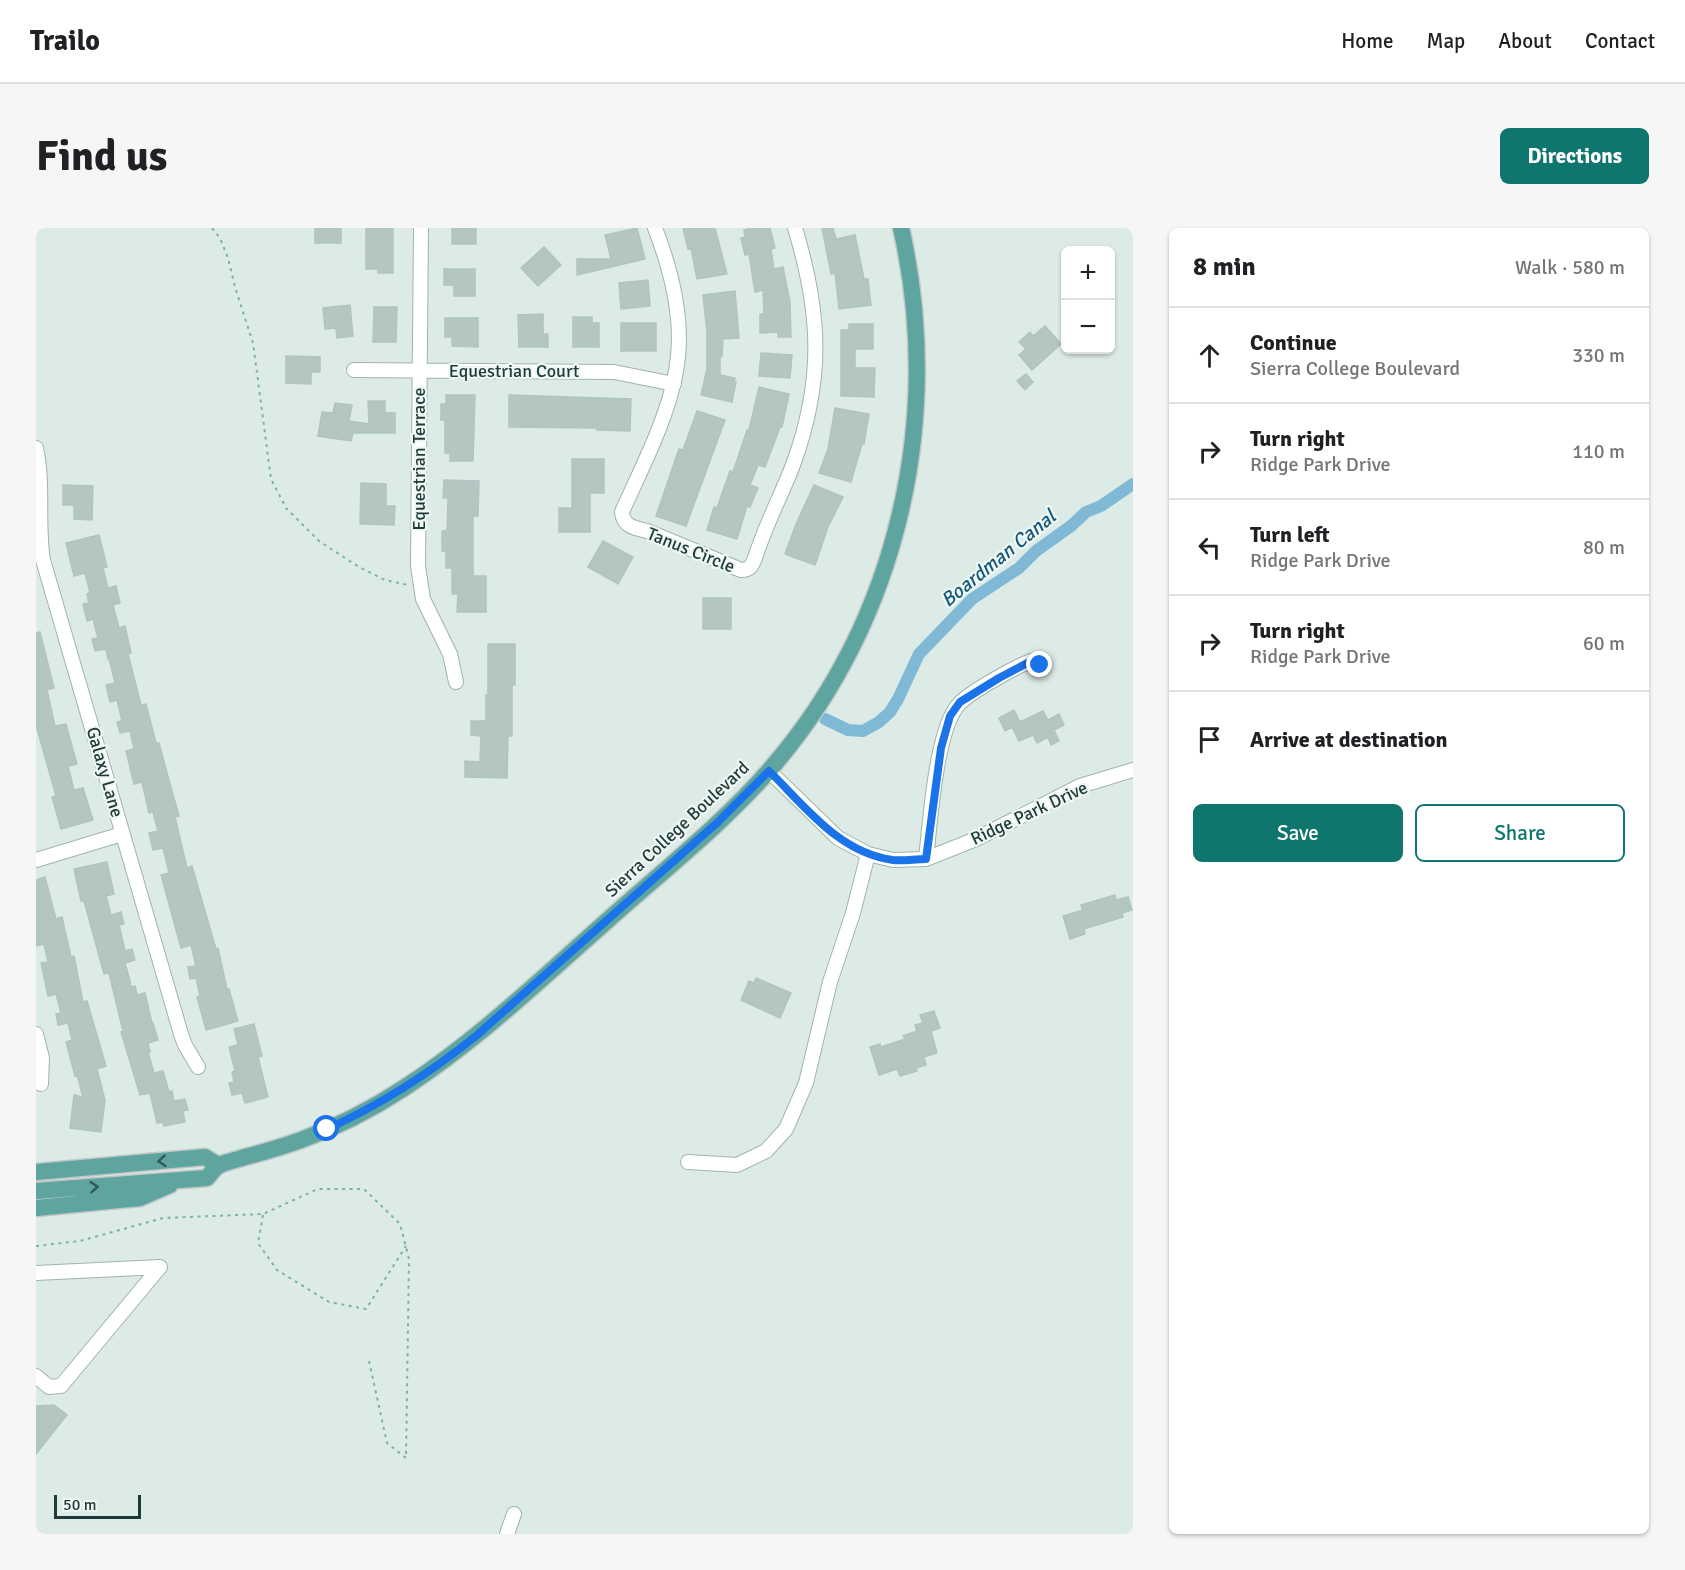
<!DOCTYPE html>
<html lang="en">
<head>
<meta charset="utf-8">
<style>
	body { margin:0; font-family:Signika,sans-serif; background:#f6f6f6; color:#202124 }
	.controls { position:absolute; right:18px; top:18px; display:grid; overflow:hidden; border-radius:9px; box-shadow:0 2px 4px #0004 }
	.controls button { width:54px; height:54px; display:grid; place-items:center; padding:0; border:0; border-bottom:2px solid #e0e0e0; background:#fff; color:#202124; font:30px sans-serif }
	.scale { position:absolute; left:18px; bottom:15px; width:87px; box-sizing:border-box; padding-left:6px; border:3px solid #1e3b39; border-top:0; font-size:16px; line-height:21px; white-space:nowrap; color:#1e3b39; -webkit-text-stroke:4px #eef7f4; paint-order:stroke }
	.stop { position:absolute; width:18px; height:18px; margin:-14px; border:4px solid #1a73e8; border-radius:50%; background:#fff }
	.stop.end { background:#1a73e8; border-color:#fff; box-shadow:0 2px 6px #0008 }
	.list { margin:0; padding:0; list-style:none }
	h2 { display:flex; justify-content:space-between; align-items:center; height:78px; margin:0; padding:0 24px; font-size:26px }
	h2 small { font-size:20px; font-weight:400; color:#757577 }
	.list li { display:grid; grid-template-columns:39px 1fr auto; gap:18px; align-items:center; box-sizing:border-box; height:96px; padding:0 24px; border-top:2px solid #e0e0e0 }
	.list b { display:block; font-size:22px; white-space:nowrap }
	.list p { margin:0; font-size:20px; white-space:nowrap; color:#757577 }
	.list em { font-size:20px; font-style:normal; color:#757577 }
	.actions { display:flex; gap:12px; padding:18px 24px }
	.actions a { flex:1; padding:14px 0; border:2px solid #0f766e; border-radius:9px; text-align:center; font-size:21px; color:#0f766e }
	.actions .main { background:#0f766e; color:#fff }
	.icon { flex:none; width:33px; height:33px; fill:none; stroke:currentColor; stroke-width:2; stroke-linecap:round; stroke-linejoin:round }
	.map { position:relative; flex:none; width:1097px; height:1306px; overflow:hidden; border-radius:9px }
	header { display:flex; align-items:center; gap:36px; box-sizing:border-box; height:84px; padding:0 30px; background:#fff; border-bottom:2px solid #e0e0e0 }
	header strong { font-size:28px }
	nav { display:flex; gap:33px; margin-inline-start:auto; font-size:21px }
	.intro { display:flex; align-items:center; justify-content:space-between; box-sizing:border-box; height:144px; padding:0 36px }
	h1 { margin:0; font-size:42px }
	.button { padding:15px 27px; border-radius:9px; background:#0f766e; color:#fff; font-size:21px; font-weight:700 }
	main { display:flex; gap:36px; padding:0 36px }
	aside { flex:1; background:#fff; border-radius:9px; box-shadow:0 2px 4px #0004 }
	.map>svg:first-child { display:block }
</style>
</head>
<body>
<header>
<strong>Trailo</strong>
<nav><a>Home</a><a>Map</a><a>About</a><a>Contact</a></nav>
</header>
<div class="intro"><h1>Find us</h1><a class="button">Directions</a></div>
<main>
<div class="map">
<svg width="1097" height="1306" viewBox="0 0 1097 1306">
	<rect width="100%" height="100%" fill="#ddebe7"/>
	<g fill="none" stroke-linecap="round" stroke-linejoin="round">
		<path stroke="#80b9d5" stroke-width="12" d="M789,491L812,502L827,503L843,494L854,484L862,471L883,426L936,371L983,340L1000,323L1035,298L1050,284L1065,278L1097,256"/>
	</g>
	<path fill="#b3c6c1" stroke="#afc5c0" stroke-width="1.5" d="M279,0H305V15H279Z
		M330,0H357V45H342V41H330Z
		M416,0H440V16H416Z
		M601,0L609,31L541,47V31H575L569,7Z
		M647,0H679L691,46L661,51L655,20L652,21Z
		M715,0H734L739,20L735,21L738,41L747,39L754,74L755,109H742V104L724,105V86H728L727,62L719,64L713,26L709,27L705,10L709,9L708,2Z
		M786,0H797L800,11L819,7L828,51H832L835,77L803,81L799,45L795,46Z
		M508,19L525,37L502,58L485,40Z
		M408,41H439V68H418V57H408Z
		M612,52L614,78L585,81L583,55Z
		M699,63L703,110L687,111L686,128H684V147L699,150L698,154H700L696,174L665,167L671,141V105L667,67Z
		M314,77L317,108L301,110L300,100L289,101L287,80Z
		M338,79H361L360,114H337Z
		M507,86V106H512V119H483L482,87Z
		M537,89H556V95H563V119H537Z
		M409,90H442V119L416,118V109H409Z
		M585,95H620V123H585Z
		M813,96H837V121H819V140H839L838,169L805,168V102H813Z
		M1009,98L1025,116L996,142L983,127L990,121L983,114L994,104L997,108Z
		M725,125L756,127L754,150L723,148Z
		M250,128L284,129V144H275V156L250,155Z
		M990,146L997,154L989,162L981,153Z
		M723,159L753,166L746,199H744L729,239L722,237L714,257L722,260L714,279L711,278L701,311L671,302L678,279L681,280L694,243L697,244L711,202H713Z
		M410,167H439L437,233H414V225H409V192H405V176H410Z
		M473,167L595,171L594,203L561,202V200L473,199Z
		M332,173H349V185H359V205H317L315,213L282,208L286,184L297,185L299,175L316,177L313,193L333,196Z
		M799,180L833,186L828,216H826L815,254L783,245L792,221Z
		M661,183L689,192L650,298L620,288L643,221L647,222Z
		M536,231H568V265H554V304H523V280H536Z
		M408,252L443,253L442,288H437V348H450V384H421L422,366H416V340H410V323H406V303L411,302L412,270H407Z
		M325,255L350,256V278H359L358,297L324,296Z
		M27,257L57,258L56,292L38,291V277H27Z
		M778,257L807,269L792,299L779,337L749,326L760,296Z
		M63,307L71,339L67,340L72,360L80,358L84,375L77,377L83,400L89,398L95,425L92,426L105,477L110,476L120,515H123L134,556L143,588L139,589L151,640L156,638L180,721L182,720L191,761H193L202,793L170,802L161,769L164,768L160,750L154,751L152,739L160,738L155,717L145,720L125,647L133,645L127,620L117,622L113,605L122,603L117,584L113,585L106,554L98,556L90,523L98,521L94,503L84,505L81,494L86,493L81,472L74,474L70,457L79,455L73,430L72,431L70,421L59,423L56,411L62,410L57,391L51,393L47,376L53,375L51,366L54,365L49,345L38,348L30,315Z
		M567,313L597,329L582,356L552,339Z
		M667,370H695V401H667Z
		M4,404L18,460L11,462L19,498L30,496L41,536L32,538L38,562L47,560L57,592L25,601L16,569L20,568L0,497V405Z
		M452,416H479V457H476V508H472L471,550L429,549V533L444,534L445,508L435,507V493H450V467H452Z
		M978,482L984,494L1007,483L1012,492L1023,486L1028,497L1018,502L1023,513L1015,517L1012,509L1001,515L997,507L983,513L976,499L969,503L963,490Z
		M71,634L78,666L70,668L75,687L85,684L88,696L83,697L89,723L96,721L99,732L89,735L94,753L95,759L99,758L101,767L109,765L116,795H117L122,812L112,815L114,824H112L118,845L127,843L133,864L136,863L138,873L149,871L152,882L147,883L149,894L128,898L126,894L121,895L114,865L104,867L85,804L87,803L73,745L68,746L48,673H45L38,641Z
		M9,649L20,691L26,689L35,729L38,728L47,774L51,773L70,838L61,841L69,872L65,904L34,900L38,867L47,869L41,847L39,848L30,814L36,812L32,795L22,797L20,786L25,785L20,766L12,768L5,735L12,734L8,716L0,718V652Z
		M1079,667L1080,672L1092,669L1096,682L1086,685L1087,689L1048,701L1049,706L1034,711L1027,688L1047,682L1045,677Z
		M720,750L755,765L744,790L705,772L713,753L718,755Z
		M898,783L904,800L895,803L901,825L888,829L890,837L880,840L881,843L864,848L861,841L843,847L834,819L844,816L845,819L869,811L867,808L881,803L879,797L887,795L884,787Z
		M218,796L226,828L222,829L232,869L209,875L206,865L196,867L193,855L198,854L196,844L199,843L193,819L202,817L198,801Z
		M18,1177L31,1187L0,1226V1178Z"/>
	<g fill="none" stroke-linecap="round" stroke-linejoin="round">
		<g stroke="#a0b3af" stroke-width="16">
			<path id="minor" d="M385,0L382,338L387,371L414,426L420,454
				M619,0C636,44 649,96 640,143C632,190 605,241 586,284C587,298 598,300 611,303L705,342C714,342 716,338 719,330C729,298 745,268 757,237C788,152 785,86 759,0
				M318,142L578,144L638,156
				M0,220C8,256 1,295 7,332L145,806L149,817L162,839
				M733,543L802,610L832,626L857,632L890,631L940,611L1044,558L1097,542
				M890,631C894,596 900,498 924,475C936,463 979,439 995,433L1004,437
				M0,632L86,606
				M0,806L6,830L5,856
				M652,934L701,937L730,923L750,901L770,855L794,754L817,685L832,626
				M0,1045L124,1039L25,1158L13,1159L0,1148
				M471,1306L478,1286"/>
		</g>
		<g stroke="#c0c8c8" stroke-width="19">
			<path id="major" d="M0,944L169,929L182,937
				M0,963L171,950C175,945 179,939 184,937C192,933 201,932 209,929C228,924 246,919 265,912C301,899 336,881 368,860C442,812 506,750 572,692C628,642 688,595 737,538C863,391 908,188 865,0
				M0,980L104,970L134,957"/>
		</g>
		<path stroke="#7bb1aa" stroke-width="2" stroke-dasharray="3 4.5" stroke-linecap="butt" d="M176,0L184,10L192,30L199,59L217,115L235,251L250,280L283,313L323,339L349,352L372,357
			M227,987L222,1015L241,1042L293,1074L330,1081L370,1018
			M0,1018L44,1013L127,990L227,986L282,961H328L364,996L373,1031L370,1230L351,1215L333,1133"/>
		<use href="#minor" stroke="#fff" stroke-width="14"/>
		<use href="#major" stroke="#5ea49f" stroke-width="16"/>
	</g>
	<defs><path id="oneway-chevron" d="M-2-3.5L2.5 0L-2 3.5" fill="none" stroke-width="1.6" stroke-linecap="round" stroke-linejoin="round" transform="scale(1.5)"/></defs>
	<g stroke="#315a58">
		<use href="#oneway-chevron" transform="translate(126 933) rotate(175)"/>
		<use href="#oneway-chevron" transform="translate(58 959) rotate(-4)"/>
	</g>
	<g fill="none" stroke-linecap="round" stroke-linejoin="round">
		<path stroke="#1a73e8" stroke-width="8" d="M291,901C346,876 394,845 440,808L682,594L733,543C769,578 803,625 857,632C867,633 879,631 890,631L905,520L914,488L924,474L963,450L995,433L1004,437"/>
	</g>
	<g text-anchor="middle" stroke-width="4.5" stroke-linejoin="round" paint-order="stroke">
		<g font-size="18" fill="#1e3b39" stroke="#eef7f4">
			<text x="478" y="149">Equestrian Court</text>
			<text transform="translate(383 231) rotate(-90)" y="6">Equestrian Terrace</text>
			<text transform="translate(655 322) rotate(22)" y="6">Tanus Circle</text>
			<text transform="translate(69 544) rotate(74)" y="6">Galaxy Lane</text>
			<text transform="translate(993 585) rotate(-25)" y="6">Ridge Park Drive</text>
			<text transform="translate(641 601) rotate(-43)" y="6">Sierra College Boulevard</text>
		</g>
		<g font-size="20" font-style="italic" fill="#14587b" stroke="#eef7f4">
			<text transform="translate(962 330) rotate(-39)" y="7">Boardman Canal</text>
		</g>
	</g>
</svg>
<div class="controls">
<button>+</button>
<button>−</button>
</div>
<div class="scale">50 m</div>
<div class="stop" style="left:291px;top:901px"></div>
<div class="stop end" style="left:1004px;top:437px"></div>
</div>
<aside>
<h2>8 min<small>Walk · 580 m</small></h2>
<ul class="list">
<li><svg class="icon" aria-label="ahead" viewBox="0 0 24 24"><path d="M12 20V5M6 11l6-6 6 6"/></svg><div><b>Continue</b><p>Sierra College Boulevard</p></div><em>330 m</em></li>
<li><svg class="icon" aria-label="right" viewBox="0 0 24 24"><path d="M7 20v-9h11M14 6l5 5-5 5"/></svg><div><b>Turn right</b><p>Ridge Park Drive</p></div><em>110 m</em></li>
<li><svg class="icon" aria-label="left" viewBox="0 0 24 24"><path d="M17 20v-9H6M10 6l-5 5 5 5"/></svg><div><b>Turn left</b><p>Ridge Park Drive</p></div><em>80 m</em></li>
<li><svg class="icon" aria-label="right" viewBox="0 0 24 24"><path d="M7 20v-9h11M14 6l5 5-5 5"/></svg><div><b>Turn right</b><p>Ridge Park Drive</p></div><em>60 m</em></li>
<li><svg class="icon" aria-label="arrive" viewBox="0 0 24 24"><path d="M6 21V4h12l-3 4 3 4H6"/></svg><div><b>Arrive at destination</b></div></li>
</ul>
<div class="actions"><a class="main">Save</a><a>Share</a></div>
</aside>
</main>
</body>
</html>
